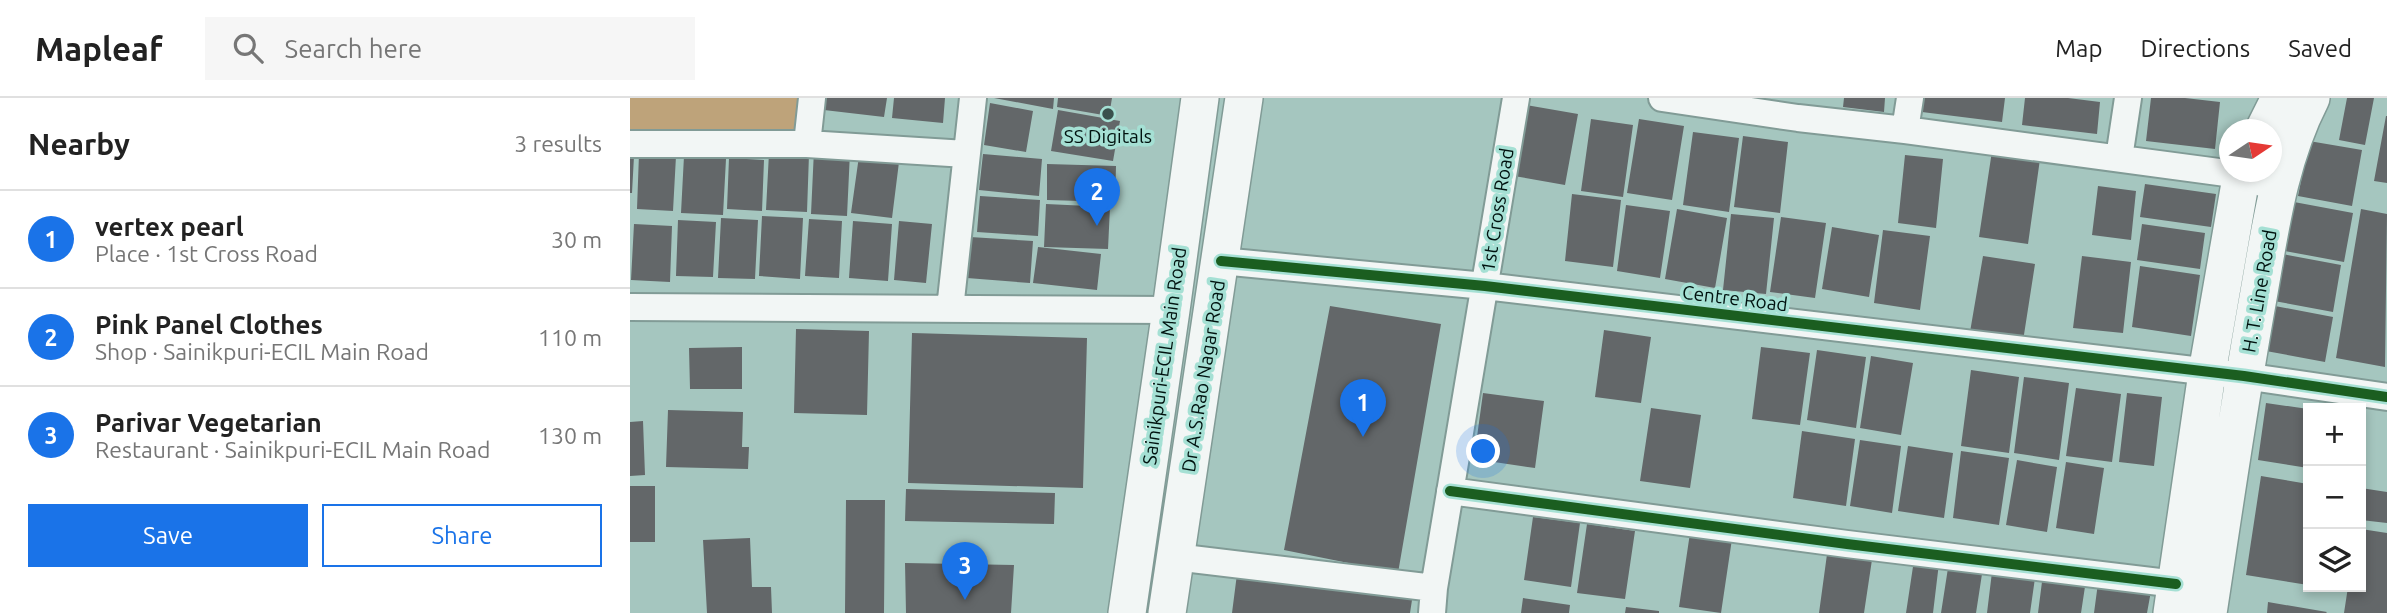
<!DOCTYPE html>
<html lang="en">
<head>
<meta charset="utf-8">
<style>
	body { margin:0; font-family:Ubuntu,sans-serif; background:#f6f6f6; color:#222 }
	.controls { position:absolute; right:21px; bottom:21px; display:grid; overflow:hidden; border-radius:0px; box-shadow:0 4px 10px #0003 }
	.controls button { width:63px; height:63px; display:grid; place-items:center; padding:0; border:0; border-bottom:2px solid #e0e0e0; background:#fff; color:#222; font:35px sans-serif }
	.compass { position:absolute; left:1589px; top:21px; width:63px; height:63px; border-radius:50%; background:#fff; box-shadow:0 4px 10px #0003; rotate:77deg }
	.you { position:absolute; left:854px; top:354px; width:24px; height:24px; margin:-18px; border:5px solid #fff; border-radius:50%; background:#1a73e8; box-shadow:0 0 0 10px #1a73e833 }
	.badge { display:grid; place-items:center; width:46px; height:46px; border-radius:50%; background:#1a73e8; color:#fff; font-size:23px; font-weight:700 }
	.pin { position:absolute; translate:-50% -58px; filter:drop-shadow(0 2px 4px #0008) }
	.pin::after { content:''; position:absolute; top:37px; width:24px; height:21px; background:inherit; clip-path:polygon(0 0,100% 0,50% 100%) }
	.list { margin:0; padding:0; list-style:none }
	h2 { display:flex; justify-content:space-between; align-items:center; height:91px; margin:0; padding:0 28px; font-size:30px }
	h2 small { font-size:23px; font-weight:400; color:#767676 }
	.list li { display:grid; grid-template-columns:46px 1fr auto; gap:21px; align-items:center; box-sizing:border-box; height:98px; padding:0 28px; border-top:2px solid #e0e0e0 }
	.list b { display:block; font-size:26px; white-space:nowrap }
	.list p { margin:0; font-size:23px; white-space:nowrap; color:#767676 }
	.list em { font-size:23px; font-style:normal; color:#767676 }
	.actions { display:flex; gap:14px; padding:21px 28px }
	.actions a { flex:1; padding:16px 0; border:2px solid #1a73e8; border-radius:0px; text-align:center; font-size:24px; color:#1a73e8 }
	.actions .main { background:#1a73e8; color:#fff }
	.icon { flex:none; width:38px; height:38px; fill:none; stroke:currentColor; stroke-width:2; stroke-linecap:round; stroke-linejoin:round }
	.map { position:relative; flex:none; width:1757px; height:515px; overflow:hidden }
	header { display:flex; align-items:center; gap:42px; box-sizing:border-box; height:98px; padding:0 35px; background:#fff; border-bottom:2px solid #e0e0e0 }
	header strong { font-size:33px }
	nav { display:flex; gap:38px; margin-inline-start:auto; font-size:24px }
	.search { width:490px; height:63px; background:#f6f6f6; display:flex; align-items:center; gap:18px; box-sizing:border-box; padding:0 24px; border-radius:0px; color:#767676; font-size:26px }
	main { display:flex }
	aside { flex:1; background:#fff }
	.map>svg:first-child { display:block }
</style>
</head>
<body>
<header>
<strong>Mapleaf</strong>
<div class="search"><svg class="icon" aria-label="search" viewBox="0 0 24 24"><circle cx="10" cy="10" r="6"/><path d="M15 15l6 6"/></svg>Search here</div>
<nav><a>Map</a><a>Directions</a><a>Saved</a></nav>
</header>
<main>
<aside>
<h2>Nearby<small>3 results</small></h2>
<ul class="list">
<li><span class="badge">1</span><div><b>vertex pearl</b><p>Place · 1st Cross Road</p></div><em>30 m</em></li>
<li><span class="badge">2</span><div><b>Pink Panel Clothes</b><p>Shop · Sainikpuri-ECIL Main Road</p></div><em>110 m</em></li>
<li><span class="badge">3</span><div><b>Parivar Vegetarian</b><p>Restaurant · Sainikpuri-ECIL Main Road</p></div><em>130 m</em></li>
</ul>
<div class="actions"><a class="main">Save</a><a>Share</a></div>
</aside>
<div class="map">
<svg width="1757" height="515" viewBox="0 0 1757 515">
	<rect width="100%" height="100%" fill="#a5c6bf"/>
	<path fill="#bea37a" d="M0,0H171L166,33L0,34Z"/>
	<path fill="#636769" d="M195,0H257L254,19L194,12Z
		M264,0H315L313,25L262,20Z
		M364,0H424L423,11Z
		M428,0H482L479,18L427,9Z
		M1214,0H1255L1254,14L1213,9Z
		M1294,0H1375L1372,24L1292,14Z
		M1395,0H1438L1470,4L1467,36L1392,27Z
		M1521,0H1555L1590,4L1585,51L1516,43Z
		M1717,0H1744L1735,47L1709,42Z
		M360,5L403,13L396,54L354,47Z
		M896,7L948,16L935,87L884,78Z
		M428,12L490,23L483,63L421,53Z
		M1756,18H1757V85L1744,83Z
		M961,21L1003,27L993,99L951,93Z
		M1009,21L1054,28L1042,102L997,95Z
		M1063,34L1109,40L1099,114L1053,107Z
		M1113,38L1158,44L1150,115L1104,109Z
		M1679,43L1732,52L1722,108L1668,98Z
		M184,52L220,54L217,118L181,116Z
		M1362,53L1410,61L1398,146L1349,139Z
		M139,55L179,56L177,114L136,112Z
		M9,56L46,58L43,113L7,111Z
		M353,56L412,61L409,98L349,92Z
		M1275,57L1313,61L1306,130L1268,125Z
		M0,58H4L2,95H0Z
		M54,58L96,61L93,117L51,115Z
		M229,58L269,64L262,120L221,115Z
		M99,60L134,62L132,113L97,111Z
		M417,66L486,68L485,104L417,102Z
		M1515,86L1586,96L1581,129L1510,119Z
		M1468,88L1506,93L1501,142L1462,137Z
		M942,96L991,102L983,169L935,163Z
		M350,98L410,102L408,138L347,134Z
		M1664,104L1723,115L1714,164L1655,153Z
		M416,106L480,109L478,151L414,149Z
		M996,107L1040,113L1030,180L987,173Z
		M1047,111L1097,120L1085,190L1035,181Z
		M1731,111L1757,116L1755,269L1706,260Z
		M1101,116L1144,120L1136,196L1093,192Z
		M132,118L173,120L170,181L129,178Z
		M1151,119L1196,125L1185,200L1140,194Z
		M91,120L128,122L125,181L88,180Z
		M179,121L212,123L209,180L175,178Z
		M48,122L86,124L83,179L46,178Z
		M223,123L262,126L258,183L219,180Z
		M269,123L302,126L296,185L264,182Z
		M4,126L42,128L40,184L1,182Z
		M1512,126L1575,135L1570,171L1507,162Z
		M1202,129L1249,137L1239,199L1192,191Z
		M1253,132L1300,138L1290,212L1244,205Z
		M340,139L403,143L400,185L337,180Z
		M408,149L471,156L467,192L403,185Z
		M1652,156L1711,167L1703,214L1644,203Z
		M1353,158L1405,166L1393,243L1340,234Z
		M1452,158L1501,164L1493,235L1443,230Z
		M1510,168L1570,177L1561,238L1502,229Z
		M700,208L811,226L768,475L654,452Z
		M1645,208L1703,219L1695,264L1636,253Z
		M166,231L239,233L237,317L164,315Z
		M974,232L1021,239L1011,305L965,299Z
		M282,235L457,240L453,390L278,385Z
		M112,249V291H60L59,250Z
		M1131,249L1180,255L1170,327L1122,321Z
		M1187,252L1236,259L1226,330L1177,322Z
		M1241,258L1283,265L1271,337L1230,330Z
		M1341,272L1389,279L1379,355L1331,348Z
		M1394,279L1439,285L1429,362L1384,355Z
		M1446,290L1491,296L1482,364L1436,358Z
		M853,295L914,303L905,370L844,361Z
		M1497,295L1532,299L1524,368L1489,364Z
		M1636,305L1678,311V370L1628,362Z
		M1021,310L1071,317L1060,390L1010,383Z
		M38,312L113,314L112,349H119L118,371L36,369Z
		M13,323L15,377L0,378V324Z
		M1172,333L1225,341L1216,408L1163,400Z
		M1230,342L1271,348L1262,415L1220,408Z
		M1278,348L1323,355L1314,420L1268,413Z
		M1331,353L1379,360L1369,427L1323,420Z
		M1387,362L1427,369L1417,434L1376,427Z
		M1436,364L1474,370L1464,436L1426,430Z
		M1631,378L1678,386V487L1616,477Z
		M0,388H25V444H0Z
		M1731,390L1757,394V425L1731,422Z
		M276,391L425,395L424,426L275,423Z
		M216,402H255L254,515H215Z
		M903,419L950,425L941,489L894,482Z
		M957,426L1005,433L995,501L947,495Z
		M1731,431L1757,435V515H1714L1718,489H1731Z
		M1060,435L1102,441L1091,515L1049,509Z
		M120,440L122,489H141L142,515H77L73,442Z
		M1198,449L1243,455L1234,515H1189Z
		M1284,462L1309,465L1303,515H1276Z
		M275,465L384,467L381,515H276Z
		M1318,470L1352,476L1346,515H1311Z
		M1362,474L1405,480L1400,515H1357Z
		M607,476L782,502L780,515H602Z
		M1413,476L1456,482L1451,515H1408Z
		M1468,485L1521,493L1517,515H1464Z
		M893,500L940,507L939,515H891Z
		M1638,504L1697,514L1696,515H1637Z
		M996,509L1029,513V515H995Z"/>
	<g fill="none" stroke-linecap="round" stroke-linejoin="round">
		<g stroke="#819b96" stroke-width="30">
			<path id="street" d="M1032,0L1168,20L1275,32L1611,77L1648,91
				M1275,32L1280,0
				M0,46H177L336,56
				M177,46L182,0
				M1489,60L1498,0
				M591,163L855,188L1614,278L1757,299
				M0,209L541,212
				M320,211L343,0
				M820,393L1217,446L1546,486
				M545,459L804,490
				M802,515L804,490L886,0"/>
		</g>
		<g stroke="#819b96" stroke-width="40">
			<path id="secondary" d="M1634,32L1650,0
				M497,515L541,212L570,0
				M537,515L614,0
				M1542,515L1577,275L1612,74
				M1578,515C1594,410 1609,305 1628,200C1640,132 1649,62 1681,0"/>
		</g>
		<use href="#street" stroke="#f2f6f5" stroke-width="26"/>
		<use href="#secondary" stroke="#f2f6f5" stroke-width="37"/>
		<g stroke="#a5e0d4" stroke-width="15">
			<path id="cycleway" d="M591,163L855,188L1614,278L1757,299
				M820,393L1217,446L1546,486"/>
		</g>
		<use href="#cycleway" stroke="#1b5e20" stroke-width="10"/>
	</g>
	<circle fill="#3a514d" stroke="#a5e0d4" stroke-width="2.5" cx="478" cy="16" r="7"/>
	<g text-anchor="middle" stroke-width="7" stroke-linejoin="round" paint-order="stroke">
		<g font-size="19" fill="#00120f" stroke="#a5e0d4">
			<text x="478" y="45">SS Digitals</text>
		</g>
		<g font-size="19" fill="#00120f" stroke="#a5e0d4">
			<text transform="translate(867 112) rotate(-81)" y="7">1st Cross Road</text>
			<text transform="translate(1629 193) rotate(-80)" y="7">H. T. Line Road</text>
			<text transform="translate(1105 200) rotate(7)" y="7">Centre Road</text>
			<text transform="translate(534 258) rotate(-82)" y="7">Sainikpuri-ECIL Main Road</text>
			<text transform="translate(573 278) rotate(-81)" y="7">Dr A.S.Rao Nagar Road</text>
		</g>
	</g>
</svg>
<div class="controls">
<button>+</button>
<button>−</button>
<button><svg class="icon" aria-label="layers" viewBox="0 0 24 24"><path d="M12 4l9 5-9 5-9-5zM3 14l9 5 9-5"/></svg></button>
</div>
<svg class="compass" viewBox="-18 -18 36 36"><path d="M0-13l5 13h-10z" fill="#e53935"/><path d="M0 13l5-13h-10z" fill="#767676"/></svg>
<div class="you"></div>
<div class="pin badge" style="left:733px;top:339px">1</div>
<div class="pin badge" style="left:467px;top:128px">2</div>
<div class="pin badge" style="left:335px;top:502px">3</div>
</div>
</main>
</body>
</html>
